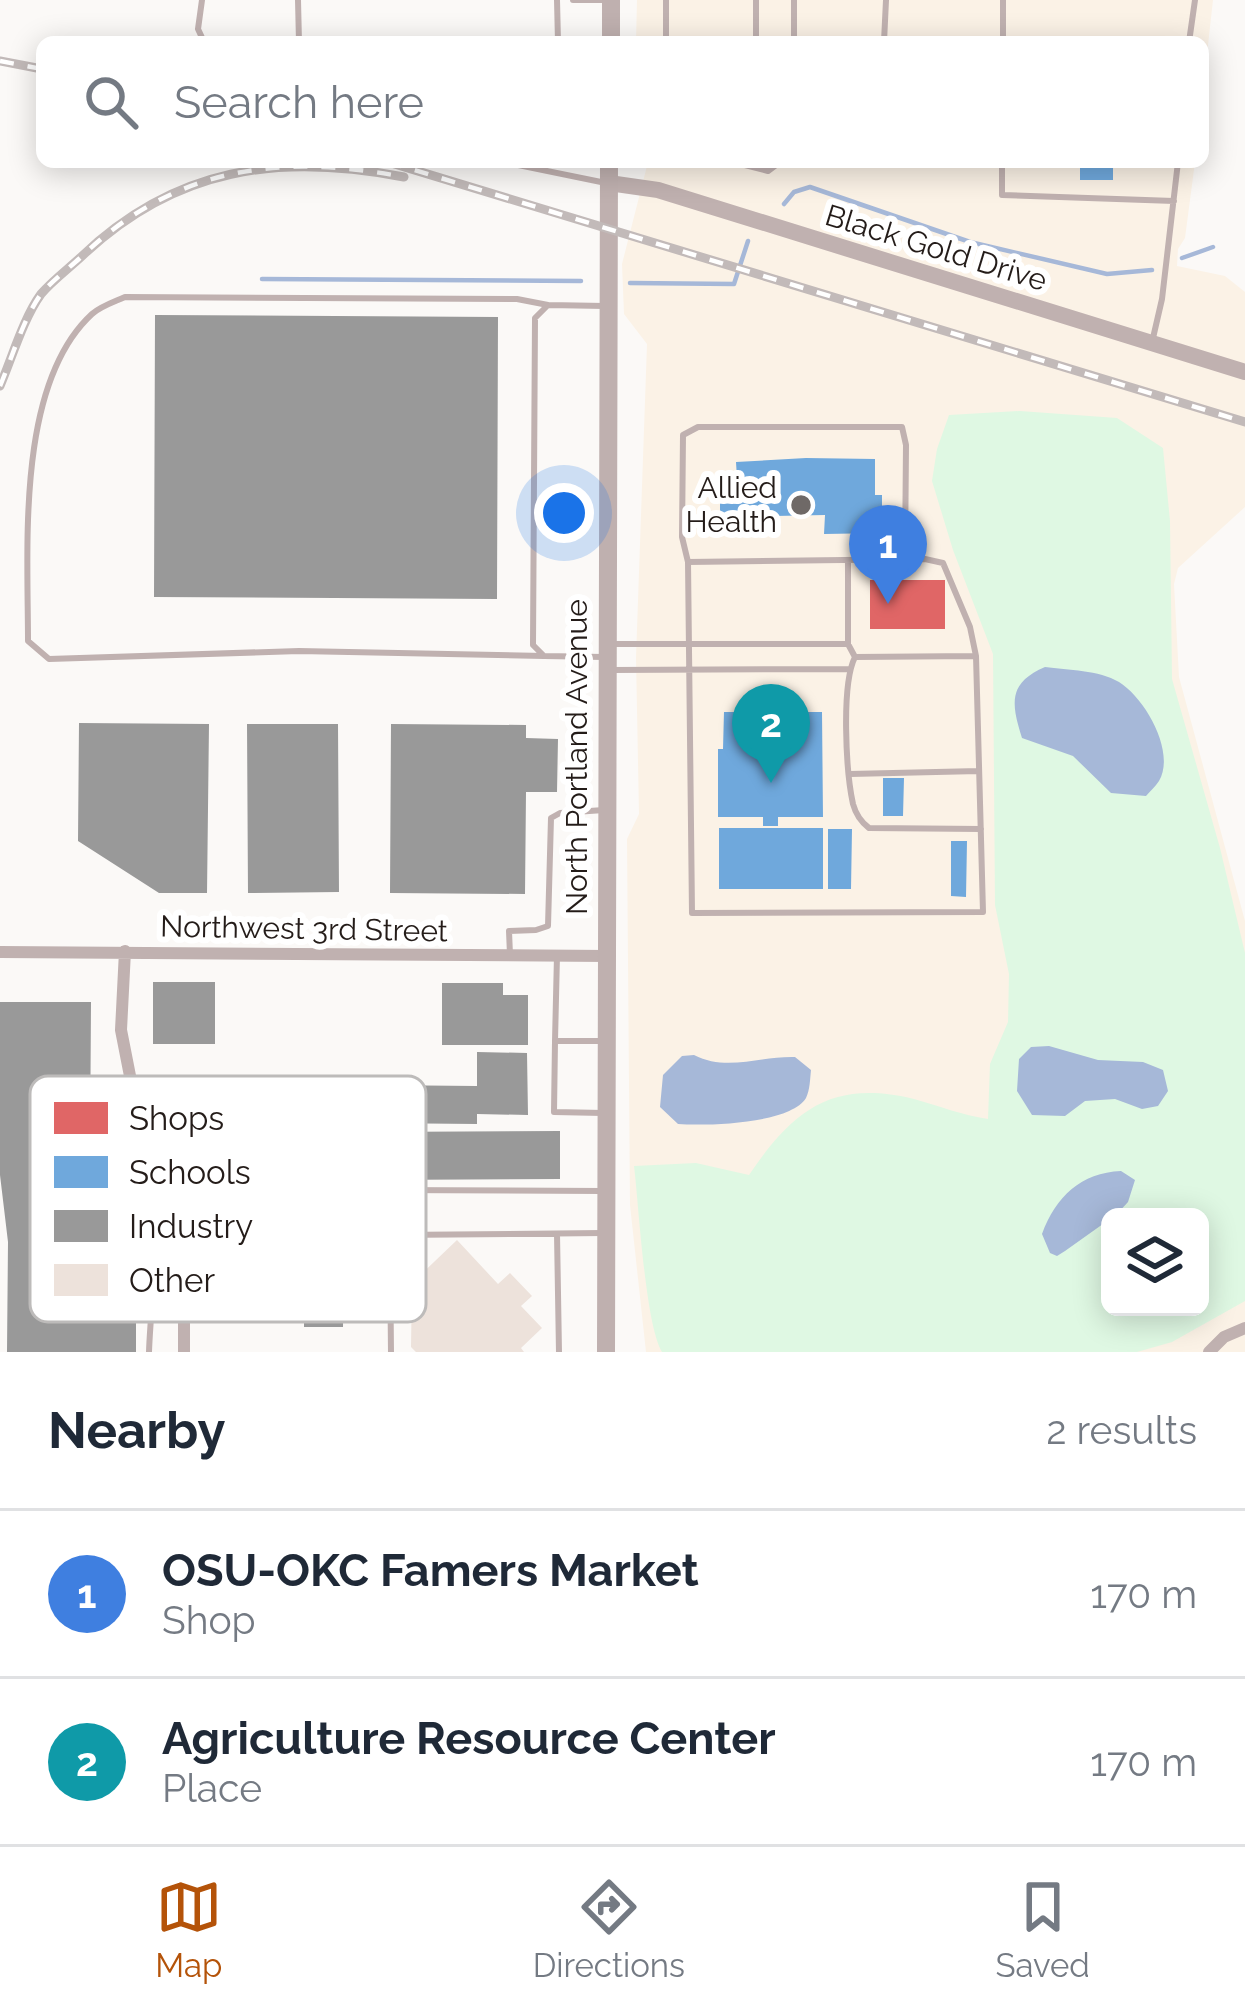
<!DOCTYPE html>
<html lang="en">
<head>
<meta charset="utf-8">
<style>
	body { margin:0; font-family:Raleway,sans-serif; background:#f2f2f3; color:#1f2937 }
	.controls { position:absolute; right:36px; bottom:36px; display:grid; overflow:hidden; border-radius:18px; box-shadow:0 6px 30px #0003 }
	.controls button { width:108px; height:108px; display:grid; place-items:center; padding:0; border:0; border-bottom:3px solid #e0e1e3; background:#fff; color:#1f2937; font:60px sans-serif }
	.you { position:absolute; left:564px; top:513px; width:42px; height:42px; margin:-30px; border:9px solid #fff; border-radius:50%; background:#1a73e8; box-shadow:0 0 0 18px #1a73e833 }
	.badge { display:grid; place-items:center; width:78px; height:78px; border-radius:50%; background:#b45309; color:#fff; font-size:39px; font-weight:700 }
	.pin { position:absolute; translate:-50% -99px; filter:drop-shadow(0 3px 6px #0008) }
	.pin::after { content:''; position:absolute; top:63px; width:42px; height:36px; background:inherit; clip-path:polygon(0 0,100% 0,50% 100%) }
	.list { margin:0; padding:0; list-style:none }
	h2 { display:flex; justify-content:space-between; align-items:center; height:156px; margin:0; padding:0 48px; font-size:51px }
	h2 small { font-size:39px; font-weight:400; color:#747a83 }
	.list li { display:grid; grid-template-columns:78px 1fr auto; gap:36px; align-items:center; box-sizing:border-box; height:168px; padding:0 48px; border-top:3px solid #e0e1e3 }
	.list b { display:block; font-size:45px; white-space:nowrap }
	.list p { margin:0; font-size:39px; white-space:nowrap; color:#747a83 }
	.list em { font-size:39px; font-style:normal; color:#747a83 }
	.icon { flex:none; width:66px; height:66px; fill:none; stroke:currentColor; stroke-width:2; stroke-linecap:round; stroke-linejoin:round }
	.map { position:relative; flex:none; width:1245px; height:1352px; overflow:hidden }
	.search { position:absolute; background:#fff; box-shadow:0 6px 30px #0003; left:36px; right:36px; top:36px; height:132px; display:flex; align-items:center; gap:30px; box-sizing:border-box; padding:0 42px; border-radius:18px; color:#747a83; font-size:45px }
	.sheet { height:492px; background:#fff }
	nav { display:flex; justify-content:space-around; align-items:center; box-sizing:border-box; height:168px; border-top:3px solid #e0e1e3; background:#fff; font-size:33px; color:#747a83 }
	nav a { display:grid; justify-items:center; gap:6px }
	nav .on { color:#b45309 }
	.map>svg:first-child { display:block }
</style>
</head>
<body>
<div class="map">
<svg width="1245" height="1352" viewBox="0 0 1245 1352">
	<rect width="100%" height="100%" fill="#fbf9f7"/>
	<path fill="#fbf2e6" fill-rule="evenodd" d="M637,0H1213L1203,90V42H636Z
		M648,162H1195L1185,238L1178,249L1177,266L1225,276L1245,292V507L1178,568L1174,584L1179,677L1245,921V1352H646L630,1205L627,839L639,814L636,658L647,344L624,314L622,264ZM1110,1217H1200V1307H1110Z"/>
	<path fill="#dff8e3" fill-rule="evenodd" d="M1020,411L1117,418L1163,448L1170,521L1172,679L1220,848L1245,953V1301L1172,1342L1137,1352H662C645,1323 639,1206 634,1166L696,1163L749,1175C793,1110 832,1079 914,1099C939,1106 962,1115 988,1119L990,1064L1008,1022L1009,974L995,905L993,654L953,550L932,481L937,449L949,415ZM1110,1217H1200V1307H1110Z"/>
	<path fill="#a6b8d8" d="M1045,667C1068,670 1099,670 1119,682C1145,698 1176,752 1159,781C1155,787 1150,791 1146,796L1111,793L1073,756L1022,738C1011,703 1008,683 1045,667Z
		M1049,1046L1098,1060L1143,1062L1163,1070L1168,1091L1158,1106L1142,1109L1115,1099L1085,1101L1065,1116L1032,1115L1017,1091L1019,1059L1031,1047Z
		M694,1055C727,1072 759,1056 795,1057L811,1070C810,1079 810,1090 806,1098C790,1124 707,1126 678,1124L660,1107L663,1075L682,1056Z
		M1121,1171L1135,1180L1128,1202L1117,1214L1065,1251L1057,1256L1050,1253L1042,1234C1056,1196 1081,1173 1121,1171Z"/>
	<path fill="#e06666" d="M870,580H945V629H870Z"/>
	<path fill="#6fa8dc" d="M1080,162H1113V180H1080Z
		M806,458L875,459V495H882V533L824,534L825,515L720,517V478H737L736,462Z
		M762,701H779L778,712H822L823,817H778V826H763V817H718V749H723L724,712H762Z
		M883,778H904L903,816H883Z
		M719,828H823V889H719Z
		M828,829H852L851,889H828Z
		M951,841H967L966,897L951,896Z"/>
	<path fill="#999" d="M155,315L498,317L497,599L154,597Z
		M79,723L209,724L207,893H159L78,841Z
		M247,724H338L339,892L248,893Z
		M391,724L526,725V738L558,739L557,792H526L525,894L390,893Z
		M153,982H215V1044H153Z
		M442,983H503V995H528V1045H442Z
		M0,1002H91L90,1153L47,1155L46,1239L136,1243V1352H7L8,1242L0,1175Z
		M477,1052L527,1053L528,1115L477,1114V1124L373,1123V1085L477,1086Z
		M239,1106L314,1108L337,1153L336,1219L292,1218L283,1222L347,1224L351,1232V1255L344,1258L343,1327H304V1283L270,1282V1276L261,1275V1285H226L227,1223L246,1218H237Z
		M560,1131V1179L373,1180L372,1132Z"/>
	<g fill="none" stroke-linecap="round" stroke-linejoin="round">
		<path stroke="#a6b8d8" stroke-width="4.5" d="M784,204L794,192L810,187L970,242L1107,274L1152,270
			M1182,258L1213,247
			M262,279L581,281
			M630,283L734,284L748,241"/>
	</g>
	<path fill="#ede2db" d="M457,1240L498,1284L510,1273L532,1296L521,1306L542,1328L521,1348L524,1352H416L411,1347L412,1283Z"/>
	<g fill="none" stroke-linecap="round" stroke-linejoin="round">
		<path stroke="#c0b1b0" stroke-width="6" d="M202,0L198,29L204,42
			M298,0L299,42
			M557,0L558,42
			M573,0H607
			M756,0V42
			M794,0V42
			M1003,0V42
			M666,42V0
			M884,42L886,0
			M1189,42L1195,0
			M503,162L606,183
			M733,162L768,171L780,162
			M1002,162V195L1174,201
			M1153,338L1162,299L1178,162
			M848,560V644L855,657C841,685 846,772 853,804C856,815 861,822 869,828L981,829
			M688,562L925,559L943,563L970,627L976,656L983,912L692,913L688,562L682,537L683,435L698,427H902L906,445L905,560
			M612,644H848
			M544,656L299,651L49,659L28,641C28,546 16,384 92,314C101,306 114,302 125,297L517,299L548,305
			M604,657L544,656L533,645L535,318L548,305L605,306
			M855,657L976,656
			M611,670L849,669
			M850,774L979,771
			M510,955L509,931L536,930L548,926L551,818L560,813L604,810
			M555,1041L557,955
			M602,1041H555L554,1112L603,1113
			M151,1130C120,1156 104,1169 138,1202L179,1190
			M386,1190L603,1191
			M138,1202C162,1232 150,1313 149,1352
			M557,1234L559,1352
			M391,1352L390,1251L395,1235L603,1233"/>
		<path stroke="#c0b1b0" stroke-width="12" d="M125,951L121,1030L131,1081L174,1170L184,1216V1352
			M0,952L607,956
			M1209,1352L1224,1337L1245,1328"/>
		<path stroke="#c0b1b0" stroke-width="16" d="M609,183L658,190L1245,372"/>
		<path stroke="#bfb0af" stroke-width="18" d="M611,42V0
			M606,1352L609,162"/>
		<g stroke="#c2bab9" stroke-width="9">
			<path id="rail" d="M0,61L42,69
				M388,162L1245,422
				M0,386C12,358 23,319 41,294C52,281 68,269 81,257C175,167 279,153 404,177"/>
		</g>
		<use href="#rail" stroke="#fff" stroke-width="4.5" stroke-dasharray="14" stroke-linecap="butt"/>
	</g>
	<circle fill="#6f6967" stroke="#fff" stroke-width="4.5" cx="801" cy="505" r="12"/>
	<g text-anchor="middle" stroke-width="12" stroke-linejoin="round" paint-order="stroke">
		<g font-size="30" fill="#241c19" stroke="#fff">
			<text transform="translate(936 248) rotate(17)" y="10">Black Gold Drive</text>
			<text transform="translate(577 757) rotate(-90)" y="10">North Portland Avenue</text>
			<text transform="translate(304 929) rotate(1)" y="10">Northwest 3rd Street</text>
		</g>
		<g font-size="30" fill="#241c19" stroke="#fff" text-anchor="end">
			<text x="777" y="498">Allied<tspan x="777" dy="34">Health</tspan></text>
		</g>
	</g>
	<rect x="30" y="1076" width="396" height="246" rx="18" fill="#fff" stroke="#bdbbba" stroke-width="3"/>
	<rect x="54" y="1102" width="54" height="32" fill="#e06666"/>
	<rect x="54" y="1156" width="54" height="32" fill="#6fa8dc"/>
	<rect x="54" y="1210" width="54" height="32" fill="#999"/>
	<rect x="54" y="1264" width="54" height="32" fill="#ede2db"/>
	<g font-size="33" fill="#241c19">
		<text x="129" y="1130">Shops</text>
		<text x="129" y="1184">Schools</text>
		<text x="129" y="1238">Industry</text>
		<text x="129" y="1292">Other</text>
	</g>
</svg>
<div class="controls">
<button><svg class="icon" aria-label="layers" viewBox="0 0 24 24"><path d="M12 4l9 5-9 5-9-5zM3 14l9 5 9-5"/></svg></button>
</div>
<div class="you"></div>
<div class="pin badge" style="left:888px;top:604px;background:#3f7fe0">1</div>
<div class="pin badge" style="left:771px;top:783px;background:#0f9aa8">2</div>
<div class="search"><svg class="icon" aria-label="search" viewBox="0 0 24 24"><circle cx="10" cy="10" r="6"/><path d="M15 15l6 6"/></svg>Search here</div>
</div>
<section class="sheet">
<h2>Nearby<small>2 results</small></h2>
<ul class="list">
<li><span class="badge" style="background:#3f7fe0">1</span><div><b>OSU-OKC Famers Market</b><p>Shop</p></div><em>170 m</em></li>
<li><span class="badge" style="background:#0f9aa8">2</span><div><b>Agriculture Resource Center</b><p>Place</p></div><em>170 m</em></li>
</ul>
</section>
<nav>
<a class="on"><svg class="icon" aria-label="map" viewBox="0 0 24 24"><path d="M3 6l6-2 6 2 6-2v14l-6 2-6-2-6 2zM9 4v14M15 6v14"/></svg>Map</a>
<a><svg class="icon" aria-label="directions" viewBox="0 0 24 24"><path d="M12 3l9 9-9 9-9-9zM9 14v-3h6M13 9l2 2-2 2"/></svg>Directions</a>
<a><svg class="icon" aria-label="saved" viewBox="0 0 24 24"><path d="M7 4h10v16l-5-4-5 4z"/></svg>Saved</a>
</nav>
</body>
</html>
